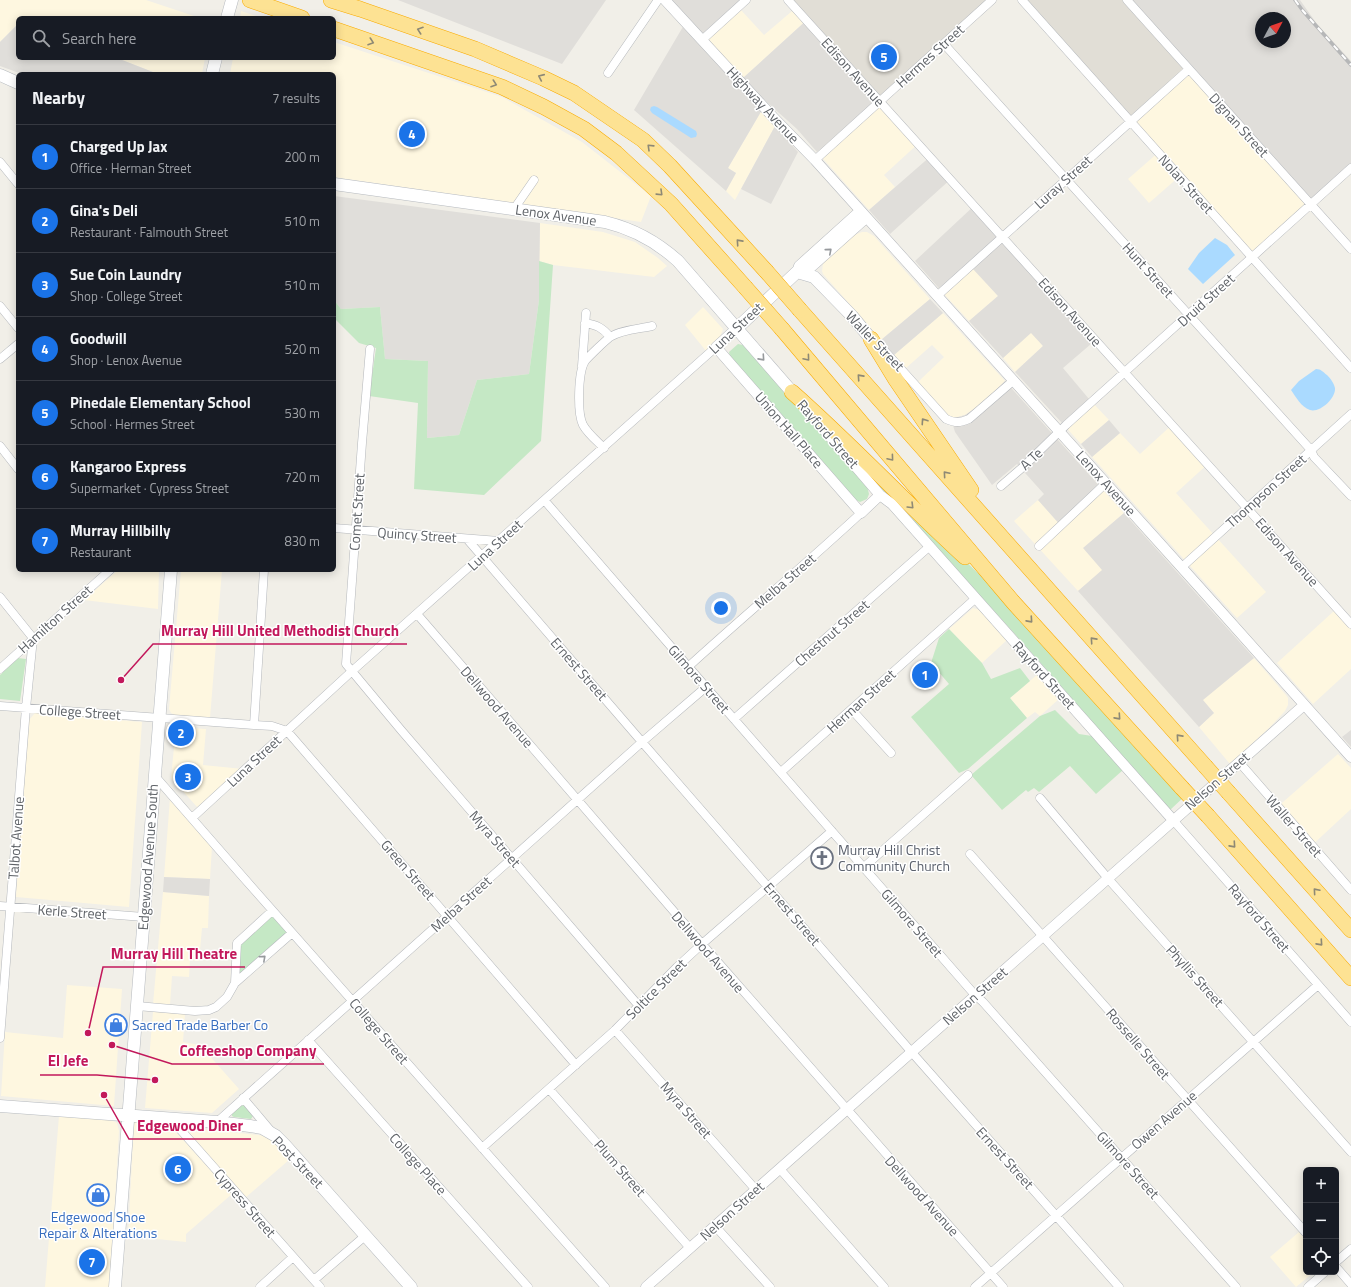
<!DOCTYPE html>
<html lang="en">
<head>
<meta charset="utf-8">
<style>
	body { margin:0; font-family:"Titillium Web",sans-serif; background:#20242c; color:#f1f3f6 }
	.controls { position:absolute; right:12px; bottom:12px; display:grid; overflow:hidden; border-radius:6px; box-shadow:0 2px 10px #0003 }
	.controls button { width:36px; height:36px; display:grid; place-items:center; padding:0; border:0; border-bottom:1px solid #363941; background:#171b24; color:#f1f3f6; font:20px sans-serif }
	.compass { position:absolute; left:1255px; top:12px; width:36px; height:36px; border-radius:50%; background:#171b24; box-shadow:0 2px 10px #0003; rotate:49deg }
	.you { position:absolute; left:721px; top:608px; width:14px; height:14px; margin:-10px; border:3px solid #fff; border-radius:50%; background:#1a73e8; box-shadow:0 0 0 6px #1a73e833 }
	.badge { display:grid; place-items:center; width:26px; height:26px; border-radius:50%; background:#1a73e8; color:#fff; font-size:13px; font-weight:700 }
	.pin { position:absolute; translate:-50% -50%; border:2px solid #fff; box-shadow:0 1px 4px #0006 }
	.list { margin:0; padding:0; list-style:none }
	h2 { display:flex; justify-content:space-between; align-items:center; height:52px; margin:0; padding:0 16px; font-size:17px }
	h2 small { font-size:13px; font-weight:400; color:#9ea1a6 }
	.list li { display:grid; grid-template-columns:26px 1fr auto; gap:12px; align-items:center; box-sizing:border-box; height:64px; padding:0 16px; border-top:1px solid #363941 }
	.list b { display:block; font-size:15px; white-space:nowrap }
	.list p { margin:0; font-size:13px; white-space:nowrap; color:#9ea1a6 }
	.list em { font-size:13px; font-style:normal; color:#9ea1a6 }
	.icon { flex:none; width:22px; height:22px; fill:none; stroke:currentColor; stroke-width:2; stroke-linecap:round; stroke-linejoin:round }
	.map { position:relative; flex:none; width:1351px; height:1287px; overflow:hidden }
	.search { position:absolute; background:#171b24; box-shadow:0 2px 10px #0003; left:16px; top:16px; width:320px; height:44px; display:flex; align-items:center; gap:10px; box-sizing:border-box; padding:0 14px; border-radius:6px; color:#9ea1a6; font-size:15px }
	.panel { position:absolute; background:#171b24; box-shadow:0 2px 10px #0003; left:16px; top:72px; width:320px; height:500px; border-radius:6px }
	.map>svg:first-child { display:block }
</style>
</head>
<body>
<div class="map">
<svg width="1351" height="1287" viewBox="0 0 1351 1287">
	<rect width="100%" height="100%" fill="#f1efe8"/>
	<path fill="#fef7e0" d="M0,0H146L200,18H18V24L0,42Z
		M798,6L809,18L743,78L708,40L740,9L764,35Z
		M241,11L262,18H240Z
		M334,42L502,97L582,142L651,196L641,222L334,177V74H230L233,58H334Z
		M117,58H205L202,74H158Z
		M1183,68L1306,204L1251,253L1181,175L1149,203L1128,179L1160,151L1130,117Z
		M880,96L920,142L884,175L895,187L869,210L817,152Z
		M762,110L775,126L735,200L726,191L736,173L728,168Z
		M540,223L603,232L635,242L658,258L667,266L654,277L553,265L539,261Z
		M862,232H867L874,236L930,299L881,340L823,274L822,271L823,264L825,261L854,235Z
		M972,267L998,296L969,321L944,294Z
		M703,307L723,329L720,337L706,351L685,325Z
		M943,313L1005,381L983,403L965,415L951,419L918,382L944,357L932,345L906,368L894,355Z
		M1031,332L1043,346L1015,372L1003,358Z
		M1089,399L1109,420L1081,444L1062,423Z
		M1174,423L1210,462L1176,493L1266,592L1237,618L1092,457L1120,433L1140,454Z
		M1103,490L1124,513L1084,548L1103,570L1078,591L1014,521L1038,500L1062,527Z
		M118,570H159L158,609L84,600Z
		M181,570H222L210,718L175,715L171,713L169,709Z
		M973,608L980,610L1007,640L982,663L949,629Z
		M1334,611L1351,630V669L1313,704L1277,663Z
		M1254,658L1286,695L1288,698V705L1285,711L1268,729L1230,764L1199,727L1214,713L1202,700Z
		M1038,674L1059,699L1040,716L1035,712L1027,718L1010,698Z
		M35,713L142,722L129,907L16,897L29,720Z
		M176,727L206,729L203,765L243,769L198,808L171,778Z
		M1338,754L1351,768V809L1309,848L1275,809Z
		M170,798L212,846L210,879L164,877Z
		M163,892L209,896L208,928H202L199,961L190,960L189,977L172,976L170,1005L153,1004Z
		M67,985L122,989L114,1106L1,1096L5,1032L63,1038Z
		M153,1012L185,1014L183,1042L200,1045L239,1089L212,1113L145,1108Z
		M59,1116L111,1120L117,1123L119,1131L110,1287H45Z
		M134,1122H167L232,1194L186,1234V1242L128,1236Z
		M192,1128L267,1136L289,1160L245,1198L188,1134Z
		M1299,1232L1306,1240V1272H1314L1296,1287L1270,1257Z"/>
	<path fill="#e0deda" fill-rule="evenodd" d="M398,0H606L562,64Z
		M671,0H751L708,40Z
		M1122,0H1300L1317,24L1351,61V164L1306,204ZM1261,18H1285V42H1261Z
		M809,18L880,96L817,152L797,129L759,95L743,78Z
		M18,24V58H117L158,74H22L0,66V42Z
		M684,25L762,110L728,168L736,173L726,191L634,110Z
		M775,126L798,152L771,204L741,189Z
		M932,155L952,178L890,234L869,210Z
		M334,196L540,223L539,300L529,374L477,380L459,435L427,438L428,361L385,359L380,307L341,309L334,300Z
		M976,204L1098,338L1063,368L1089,399L1062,423L1015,372L1043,346L1031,333L1003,358L969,321L998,296L972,268L944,294L915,261Z
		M930,299L943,313L894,355L881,340Z
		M1005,381L1103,490L1062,527L1038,500L1044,494L1017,464L992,485L955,432L951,419L965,415L983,403Z
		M1109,420L1120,433L1092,457L1081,444Z
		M1124,513L1254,658L1203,700L1214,713L1199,727L1078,591L1102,570L1083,548Z
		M1351,730V747L1342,737Z
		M164,877L210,879L209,896L163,892Z"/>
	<path fill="#e1ded6" d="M792,0H987L880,96Z
		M1026,0H1122L1183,68L1130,117Z"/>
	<path fill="#c5e8c5" d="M539,261L553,265L541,441L484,495L414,489L418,403L369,396L376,348L359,343L334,318V300L341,309L380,307L385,359L428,361L427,438L459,435L477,380L529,374L539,300Z
		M738,344L743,345L867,486L869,494L867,499L860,502L856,500L730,357L729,352Z
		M846,450L921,518L1017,611L1185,796L1170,810H1168C1111,743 1053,676 994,611C945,557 894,505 846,450Z
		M949,629L982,663L991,679L1020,668L1030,681L1010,698L1027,718L968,769L959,773L911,717L949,684L931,663L939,638Z
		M18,658L26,659L20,701L0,699V675Z
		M1055,710L1079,734L1092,736L1123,770L1096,794L1070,766L1039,792L1034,788L1028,792L1026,790L1002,810L971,775L1040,716Z
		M272,916L287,932L238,975L239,946Z
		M242,1105L246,1107L253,1116L251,1119L234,1117L232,1116V1113Z"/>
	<path fill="#aadaff" d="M654,106L657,107L696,131L697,134L696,137L691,138L652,113L650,110L651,107Z
		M1215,238L1227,245L1235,255L1203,284L1188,269L1199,253Z
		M1316,369C1321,369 1323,372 1327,375C1330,378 1334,383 1335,388C1336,398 1320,413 1310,410C1301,407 1296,397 1291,390L1299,381Z"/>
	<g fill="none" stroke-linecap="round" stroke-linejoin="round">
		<g stroke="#b5b8bc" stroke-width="9">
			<path id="minor" d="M788,0L1247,508L1351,624
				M1022,0L1351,368
				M1127,0L1351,249
				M702,40L746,0
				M944,44L1311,450L1314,457L1351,496
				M608,73L658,0
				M815,160L992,0
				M0,162L18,184
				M514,209L534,180
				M937,296L1189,69
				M0,306L18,328
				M585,323C597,325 603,328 610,337
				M882,348L946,419C955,423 960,423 969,419L1014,380
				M370,349L362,443L346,664L401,730L639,1006
				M0,359L18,344
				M582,366L586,313
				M0,446L18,469
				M604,448C597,441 588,434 583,425C577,413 578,372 585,361C589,356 605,341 610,337C621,330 638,329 652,326
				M1001,486L1023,467L1066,425L1351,168
				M545,501L706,687L975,995L983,1002L1236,1287
				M334,528L499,541
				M467,539L642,742L915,1056L1119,1287
				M1039,546L1106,483
				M1182,567L1351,414
				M0,597L33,638L26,708L0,1038
				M417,614L702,944L1003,1287
				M688,667C745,615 805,565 861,513
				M0,669L110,570
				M0,706L254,725L272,726L287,731L576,1065
				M852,710L891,753
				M734,719L930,546
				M254,725L264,570
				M1239,762L1351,890
				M781,772L976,598
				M154,775L243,877L605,1287
				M1040,798L1111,882L1351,1152
				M192,818L351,672L716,347
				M1173,820L1351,1022
				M970,854L1306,1233
				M864,867L968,775
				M0,906L144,917
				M235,983L237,943L272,911
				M137,1006L195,1011L209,1010L216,1007L227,997L235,983L292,933
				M615,1030L756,1190
				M308,1040L528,1287
				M549,1089L690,1248
				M243,1098L270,1130
				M171,1119L320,1287
				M217,1122L642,742L706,687
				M482,1148L615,1030L677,967L702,944L832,831
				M780,1169L884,1287
				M715,1226L770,1287
				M1336,1262L1351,1249
				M1336,1267L1351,1284
				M314,1280L365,1236
				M260,1287L293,1257
				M975,1287L1318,985
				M1308,1287L1325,1272"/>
		</g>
		<g stroke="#b5b8bc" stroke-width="11">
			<path id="tertiary" d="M665,0L773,117L815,160L1201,589L1351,757
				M860,211L799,266L797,272L805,271L809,269L866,218
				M736,329L716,347L722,354L861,513L880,495
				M825,431L880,495L892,504L1173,820
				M646,1287L1304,705"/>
		</g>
		<g stroke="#b6babf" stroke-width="13">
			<path id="secondary" d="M227,18L232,0
				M212,74L216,58
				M0,75L18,83
				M334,184L605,222C634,229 656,241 678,261L792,392
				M736,329L797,272L814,277L852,316L871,339
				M0,1106L217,1122L250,1126L262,1128L276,1136L285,1145L411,1287
				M115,1287L171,570"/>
		</g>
		<g stroke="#f9ab00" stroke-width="16">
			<path id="motorway" d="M250,0L302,18
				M331,0L360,9L475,49L543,78L574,93L643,140L670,166L766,271
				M334,29L502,87L544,107L584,129L616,153L671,204L745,287
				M800,310L1205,766
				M782,329L1013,602L1182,788
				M871,339L896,380L971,490
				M792,392C852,445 906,503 965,557
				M1229,793L1351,930
				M1208,816L1351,978"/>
		</g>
		<use href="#minor" stroke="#fff" stroke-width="8"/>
		<use href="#tertiary" stroke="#fff" stroke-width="10"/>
		<use href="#secondary" stroke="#fff" stroke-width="12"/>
		<use href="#motorway" stroke="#fde293" stroke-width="15"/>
		<g stroke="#b6b7b8" stroke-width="3.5">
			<path id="rail" d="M1295,0L1303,11L1351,65"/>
		</g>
		<use href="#rail" stroke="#fff" stroke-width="2" stroke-dasharray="6" stroke-linecap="butt"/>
		<g stroke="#f9ab00" stroke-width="16" stroke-linecap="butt">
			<path id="motorway-bridge" d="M766,271L800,310
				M745,287L782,329
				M1205,766L1229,793
				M1182,788L1208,816"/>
		</g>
		<use href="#motorway-bridge" stroke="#fde293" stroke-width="15"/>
	</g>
	<defs><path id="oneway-chevron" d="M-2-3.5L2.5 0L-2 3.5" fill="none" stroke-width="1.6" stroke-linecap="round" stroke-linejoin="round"/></defs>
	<g stroke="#8e8975">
		<use href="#oneway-chevron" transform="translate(420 30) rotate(-161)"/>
		<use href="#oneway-chevron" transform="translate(371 42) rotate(19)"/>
		<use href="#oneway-chevron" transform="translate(541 77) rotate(-156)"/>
		<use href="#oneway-chevron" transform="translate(494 84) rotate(19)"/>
		<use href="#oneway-chevron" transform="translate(650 147) rotate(-136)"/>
		<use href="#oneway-chevron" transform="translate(660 193) rotate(44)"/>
		<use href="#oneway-chevron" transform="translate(739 242) rotate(-132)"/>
		<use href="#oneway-chevron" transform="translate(807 358) rotate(50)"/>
		<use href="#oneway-chevron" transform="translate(860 377) rotate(-132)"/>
		<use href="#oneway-chevron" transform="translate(924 421) rotate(-124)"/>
		<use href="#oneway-chevron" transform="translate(891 458) rotate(50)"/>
		<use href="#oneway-chevron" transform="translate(946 474) rotate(-131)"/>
		<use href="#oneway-chevron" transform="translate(911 506) rotate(45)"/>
		<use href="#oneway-chevron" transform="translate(1030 620) rotate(48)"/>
		<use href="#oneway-chevron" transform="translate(1093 640) rotate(-132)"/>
		<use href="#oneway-chevron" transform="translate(1118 717) rotate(48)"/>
		<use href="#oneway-chevron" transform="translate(1179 737) rotate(-132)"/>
		<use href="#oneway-chevron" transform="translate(1233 845) rotate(48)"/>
		<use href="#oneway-chevron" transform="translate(1316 891) rotate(-131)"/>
		<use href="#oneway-chevron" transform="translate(1320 943) rotate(48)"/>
	</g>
	<g stroke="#979a9d">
		<use href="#oneway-chevron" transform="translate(829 251) rotate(-41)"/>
		<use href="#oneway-chevron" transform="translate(762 358) rotate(48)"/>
		<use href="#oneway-chevron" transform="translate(263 958) rotate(-42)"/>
	</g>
	<defs>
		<g id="church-ring" transform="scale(1.15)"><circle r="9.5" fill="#fff" stroke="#6b7280" stroke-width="1.5"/><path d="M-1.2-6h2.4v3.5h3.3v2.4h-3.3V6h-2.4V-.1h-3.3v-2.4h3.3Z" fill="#6b7280"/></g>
		<g id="shop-ring" transform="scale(1.15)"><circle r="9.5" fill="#fff" stroke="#3f7fe0" stroke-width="1.5"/><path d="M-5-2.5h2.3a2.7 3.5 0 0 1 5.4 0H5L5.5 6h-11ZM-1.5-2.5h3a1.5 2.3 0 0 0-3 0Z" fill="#3f7fe0"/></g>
	</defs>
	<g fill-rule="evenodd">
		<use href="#church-ring" x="822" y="858"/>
		<use href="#shop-ring" x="116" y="1025"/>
		<use href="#shop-ring" x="98" y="1195"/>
	</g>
	<g text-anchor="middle" stroke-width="3" stroke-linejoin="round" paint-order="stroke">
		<g font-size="14" fill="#5f6368" stroke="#fff">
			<text transform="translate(930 56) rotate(-42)" y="5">Hermes Street</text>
			<text transform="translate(853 72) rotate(48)" y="5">Edison Avenue</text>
			<text transform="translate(763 105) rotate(47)" y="5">Highway Avenue</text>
			<text transform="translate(1239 125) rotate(48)" y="5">Dignan Street</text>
			<text transform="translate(1063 182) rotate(-42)" y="5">Luray Street</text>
			<text transform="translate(1186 184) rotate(48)" y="5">Nolan Street</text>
			<text transform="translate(556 215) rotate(8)" y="5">Lenox Avenue</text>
			<text transform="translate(1148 270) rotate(48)" y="5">Hunt Street</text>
			<text transform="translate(1206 300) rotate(-42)" y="5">Druid Street</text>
			<text transform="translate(1070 312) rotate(48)" y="5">Edison Avenue</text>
			<text transform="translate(736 328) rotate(-43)" y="5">Luna Street</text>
			<text transform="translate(875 341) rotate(46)" y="5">Waller Street</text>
			<text transform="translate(789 430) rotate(49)" y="5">Union Hall Place</text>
			<text transform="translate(828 434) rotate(49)" y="5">Rayford Street</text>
			<text transform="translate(1031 459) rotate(-43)" y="5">A Te</text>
			<text transform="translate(1106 483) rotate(48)" y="5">Lenox Avenue</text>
			<text transform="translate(1266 491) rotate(-42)" y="5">Thompson Street</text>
			<text transform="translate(357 512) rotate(-86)" y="5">Comet Street</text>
			<text transform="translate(417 535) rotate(4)" y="5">Quincy Street</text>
			<text transform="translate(495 545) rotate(-42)" y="5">Luna Street</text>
			<text transform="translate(1287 552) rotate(48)" y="5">Edison Avenue</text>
			<text transform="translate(785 581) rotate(-41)" y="5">Melba Street</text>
			<text transform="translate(55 619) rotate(-42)" y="5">Hamilton Street</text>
			<text transform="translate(832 633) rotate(-41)" y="5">Chestnut Street</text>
			<text transform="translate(579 669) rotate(49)" y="5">Ernest Street</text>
			<text transform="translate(1044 675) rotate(48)" y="5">Rayford Street</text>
			<text transform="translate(699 679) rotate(49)" y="5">Gilmore Street</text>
			<text transform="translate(861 701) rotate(-42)" y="5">Herman Street</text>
			<text transform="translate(497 707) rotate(49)" y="5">Dellwood Avenue</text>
			<text transform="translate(80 712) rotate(4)" y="5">College Street</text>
			<text transform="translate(254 761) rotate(-43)" y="5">Luna Street</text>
			<text transform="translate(1217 781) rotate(-41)" y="5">Nelson Street</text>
			<text transform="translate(1294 826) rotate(49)" y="5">Waller Street</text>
			<text transform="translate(16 838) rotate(-86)" y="5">Talbot Avenue</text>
			<text transform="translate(495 839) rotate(49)" y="5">Myra Street</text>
			<text transform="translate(148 857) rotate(-86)" y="5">Edgewood Avenue South</text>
			<text transform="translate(408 870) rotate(49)" y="5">Green Street</text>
			<text transform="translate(461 904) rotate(-42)" y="5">Melba Street</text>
			<text transform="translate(72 912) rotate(4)" y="5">Kerle Street</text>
			<text transform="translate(792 914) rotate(49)" y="5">Ernest Street</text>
			<text transform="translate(1259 918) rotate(49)" y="5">Rayford Street</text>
			<text transform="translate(912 923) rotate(49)" y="5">Gilmore Street</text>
			<text transform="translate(708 952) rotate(49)" y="5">Dellwood Avenue</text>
			<text transform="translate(1195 976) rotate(48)" y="5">Phyllis Street</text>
			<text transform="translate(656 989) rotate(-45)" y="5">Soltice Street</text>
			<text transform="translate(975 996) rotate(-41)" y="5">Nelson Street</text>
			<text transform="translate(379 1031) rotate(49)" y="5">College Street</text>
			<text transform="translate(1138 1044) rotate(49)" y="5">Rosselle Street</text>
			<text transform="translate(686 1110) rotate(49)" y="5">Myra Street</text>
			<text transform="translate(1164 1120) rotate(-41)" y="5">Owen Avenue</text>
			<text transform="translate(1005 1158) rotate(48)" y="5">Ernest Street</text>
			<text transform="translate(298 1162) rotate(46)" y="5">Post Street</text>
			<text transform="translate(418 1164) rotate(48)" y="5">College Place</text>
			<text transform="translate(1128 1165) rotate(48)" y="5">Gilmore Street</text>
			<text transform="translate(620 1168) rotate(49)" y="5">Plum Street</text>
			<text transform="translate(922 1196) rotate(48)" y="5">Dellwood Avenue</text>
			<text transform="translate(245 1203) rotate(49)" y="5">Cypress Street</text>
			<text transform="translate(732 1211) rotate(-42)" y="5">Nelson Street</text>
		</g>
		<g font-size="14" fill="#5b616d" stroke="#fff" text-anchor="start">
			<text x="838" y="855">Murray Hill Christ<tspan x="838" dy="16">Community Church</tspan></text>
		</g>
		<g font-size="14" fill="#366cbe" stroke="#fff" text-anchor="start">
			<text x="132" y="1030">Sacred Trade Barber Co</text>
			<text x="98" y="1222" text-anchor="middle">Edgewood Shoe<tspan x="98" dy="16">Repair &amp; Alterations</tspan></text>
		</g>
	</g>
	<path fill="none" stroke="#c2185b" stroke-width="1.5" d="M121 680L153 644H407M88 1033L103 967H245M112 1045L172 1064H324M155 1080L97 1075H40M104 1095L129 1139H251"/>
	<g fill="#c2185b" stroke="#fff" stroke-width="1.5">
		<circle cx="121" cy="680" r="4"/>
		<circle cx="88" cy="1033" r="4"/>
		<circle cx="112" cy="1045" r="4"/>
		<circle cx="155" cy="1080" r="4"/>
		<circle cx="104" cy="1095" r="4"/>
	</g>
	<g font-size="15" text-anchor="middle" font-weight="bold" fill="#c2185b" stroke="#fff" stroke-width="3" stroke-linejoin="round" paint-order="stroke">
		<text x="280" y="636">Murray Hill United Methodist Church</text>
		<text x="174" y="959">Murray Hill Theatre</text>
		<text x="248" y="1056">Coffeeshop Company</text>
		<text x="68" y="1066">El Jefe</text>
		<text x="190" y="1131">Edgewood Diner</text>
	</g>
</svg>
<div class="controls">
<button>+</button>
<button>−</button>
<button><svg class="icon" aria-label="locate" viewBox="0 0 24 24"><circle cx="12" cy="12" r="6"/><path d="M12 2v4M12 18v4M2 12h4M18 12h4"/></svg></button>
</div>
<svg class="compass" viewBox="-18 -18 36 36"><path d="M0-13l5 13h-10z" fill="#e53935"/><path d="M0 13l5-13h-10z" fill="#9ea1a6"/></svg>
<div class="you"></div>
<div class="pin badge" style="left:925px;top:675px">1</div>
<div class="pin badge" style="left:181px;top:733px">2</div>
<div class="pin badge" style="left:188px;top:777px">3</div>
<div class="pin badge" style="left:412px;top:134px">4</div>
<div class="pin badge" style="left:884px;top:57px">5</div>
<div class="pin badge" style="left:178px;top:1169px">6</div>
<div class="pin badge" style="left:92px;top:1262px">7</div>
<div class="search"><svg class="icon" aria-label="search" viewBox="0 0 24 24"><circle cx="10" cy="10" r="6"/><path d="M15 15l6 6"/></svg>Search here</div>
<section class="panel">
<h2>Nearby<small>7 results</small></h2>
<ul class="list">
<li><span class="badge">1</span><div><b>Charged Up Jax</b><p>Office · Herman Street</p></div><em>200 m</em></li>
<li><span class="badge">2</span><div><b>Gina's Deli</b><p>Restaurant · Falmouth Street</p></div><em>510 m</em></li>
<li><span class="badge">3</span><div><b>Sue Coin Laundry</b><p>Shop · College Street</p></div><em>510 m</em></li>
<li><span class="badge">4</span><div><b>Goodwill</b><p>Shop · Lenox Avenue</p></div><em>520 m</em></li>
<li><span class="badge">5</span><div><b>Pinedale Elementary School</b><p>School · Hermes Street</p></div><em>530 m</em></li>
<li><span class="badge">6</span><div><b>Kangaroo Express</b><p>Supermarket · Cypress Street</p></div><em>720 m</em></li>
<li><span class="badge">7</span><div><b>Murray Hillbilly</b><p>Restaurant</p></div><em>830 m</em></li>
</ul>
</section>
</div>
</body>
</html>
